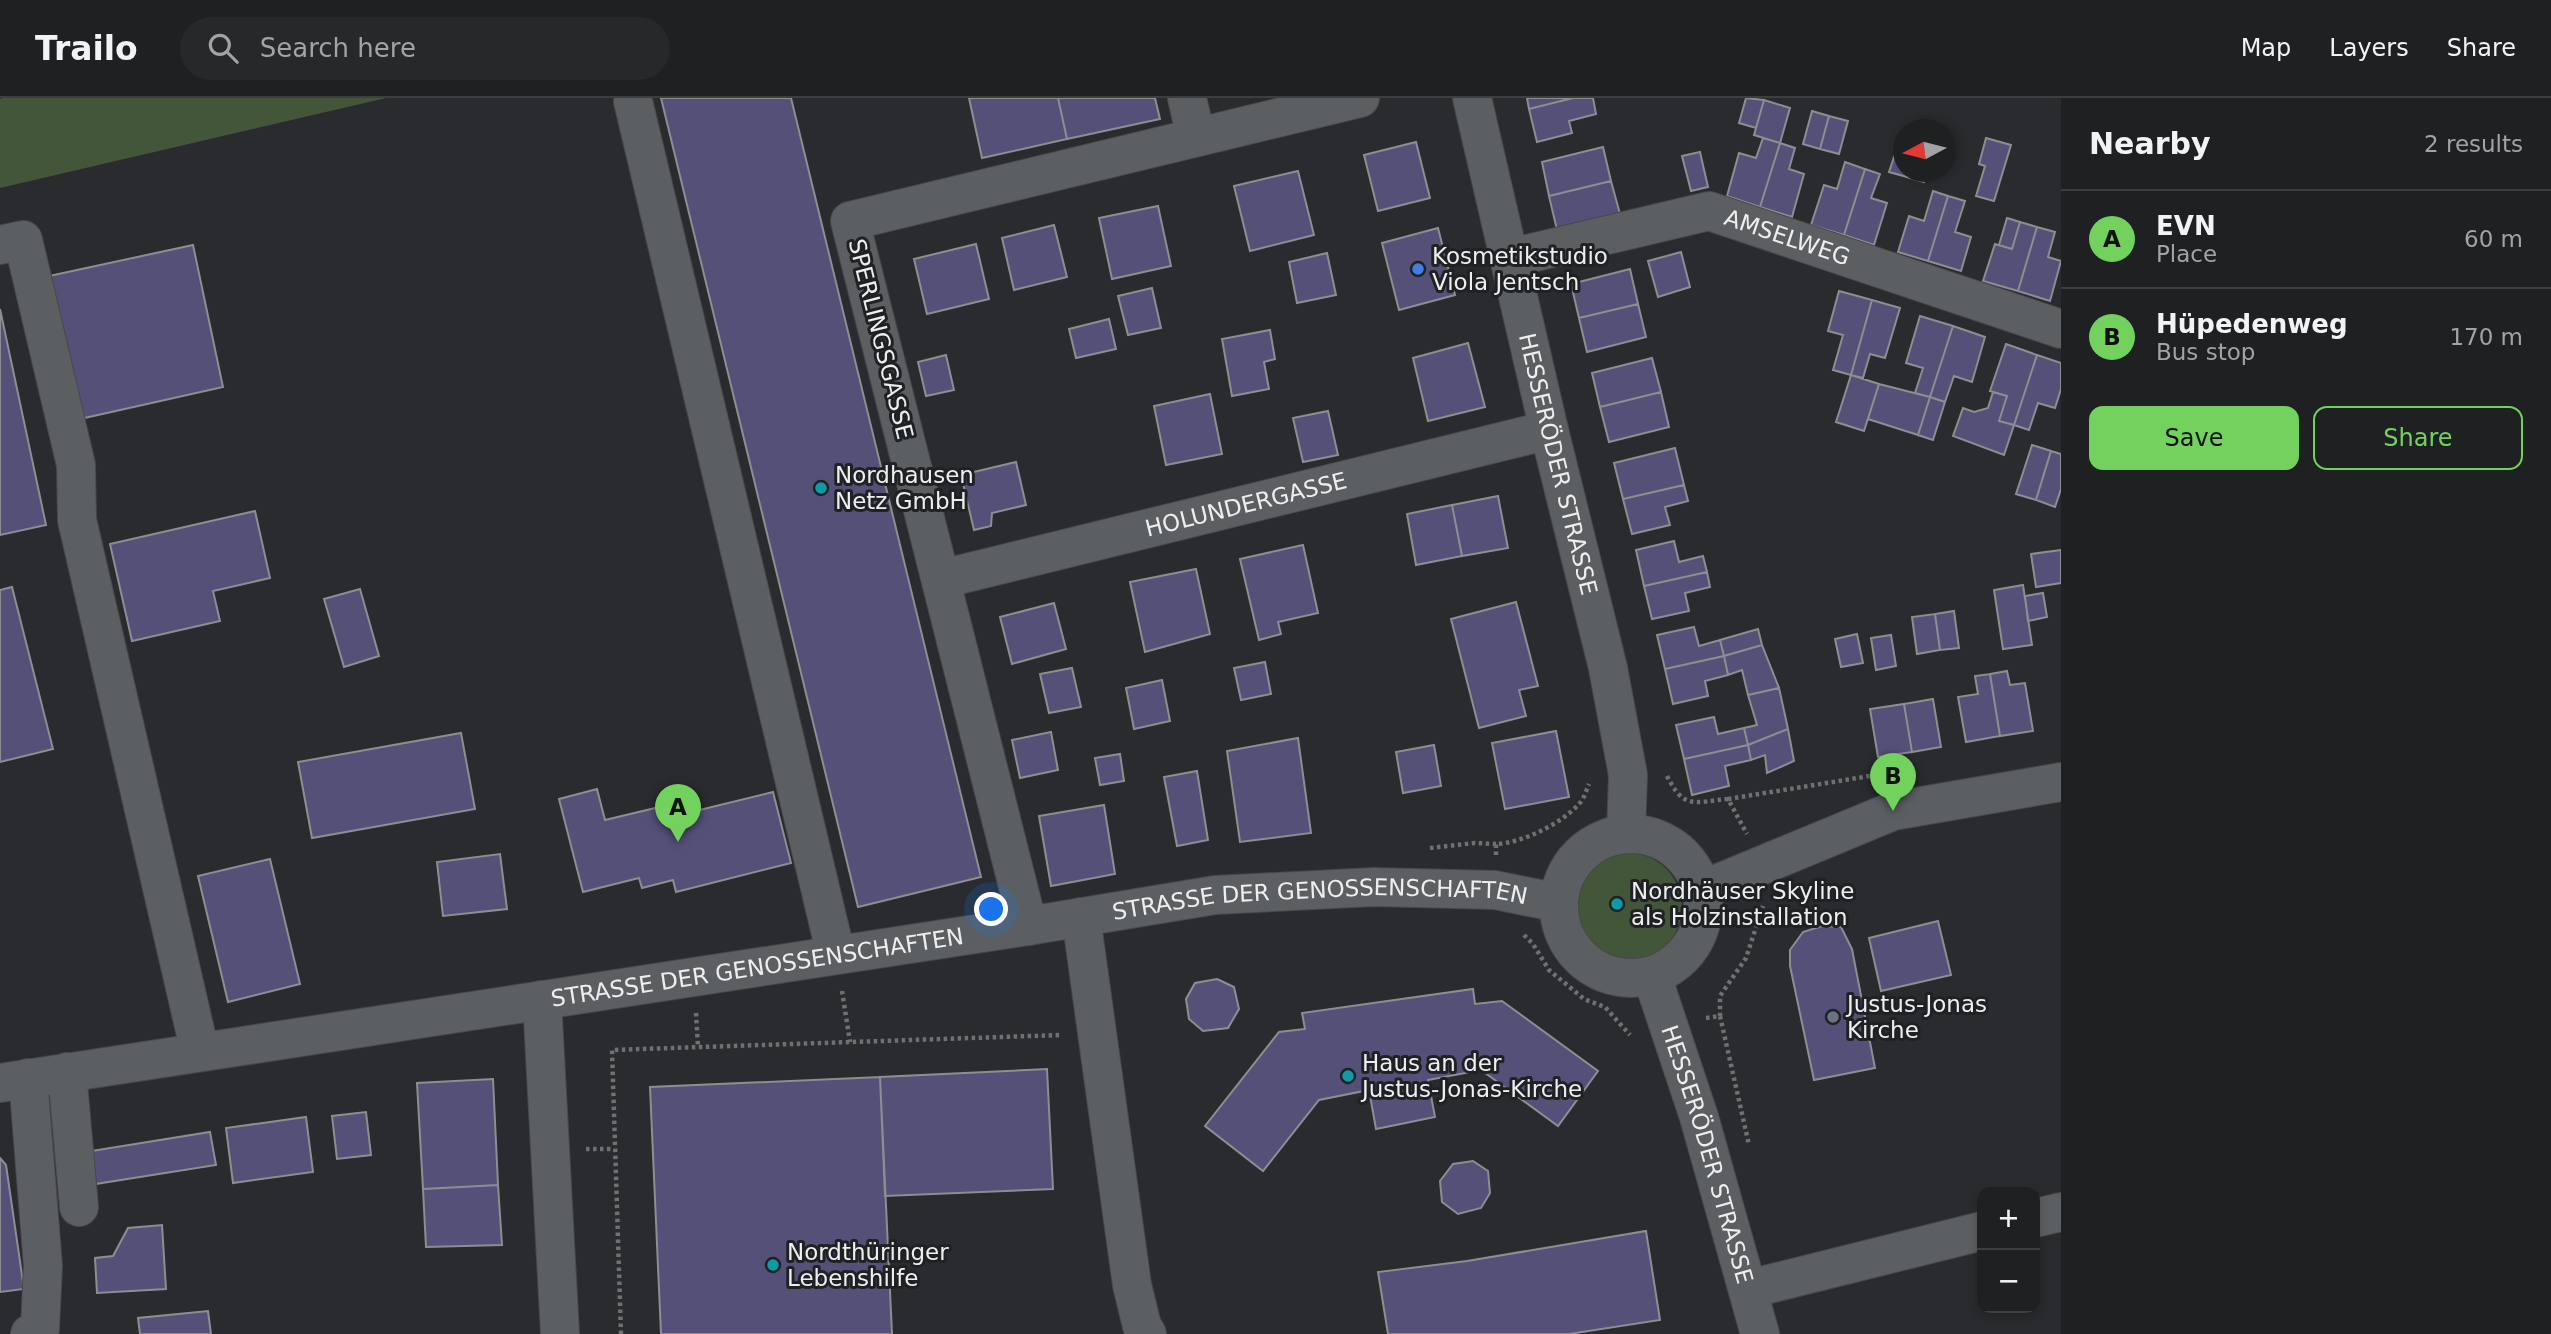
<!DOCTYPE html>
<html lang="en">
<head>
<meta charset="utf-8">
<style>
	body { margin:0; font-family:"DejaVu Sans",sans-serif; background:#27282a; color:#f1f3f6 }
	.controls { position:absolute; right:21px; bottom:21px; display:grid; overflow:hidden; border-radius:14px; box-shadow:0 4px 10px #0003 }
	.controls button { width:63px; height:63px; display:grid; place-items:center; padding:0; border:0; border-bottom:2px solid #3c3e40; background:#1f2022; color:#f1f3f6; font:35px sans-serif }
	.compass { position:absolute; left:1893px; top:21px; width:63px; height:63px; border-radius:50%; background:#1f2022; box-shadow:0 4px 10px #0003; rotate:263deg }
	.you { position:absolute; left:992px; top:812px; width:24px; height:24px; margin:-18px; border:5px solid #fff; border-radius:50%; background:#1a73e8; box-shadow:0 0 0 10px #1a73e833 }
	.badge { display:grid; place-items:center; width:46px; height:46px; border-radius:50%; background:#72d25d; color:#111; font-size:23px; font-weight:700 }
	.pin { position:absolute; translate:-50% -58px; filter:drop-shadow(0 2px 4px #0008) }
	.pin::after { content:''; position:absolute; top:37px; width:24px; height:21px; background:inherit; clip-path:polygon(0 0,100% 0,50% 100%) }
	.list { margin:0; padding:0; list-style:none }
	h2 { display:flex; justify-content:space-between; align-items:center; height:91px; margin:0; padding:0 28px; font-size:30px }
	h2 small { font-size:23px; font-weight:400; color:#a1a3a5 }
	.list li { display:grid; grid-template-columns:46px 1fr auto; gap:21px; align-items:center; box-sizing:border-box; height:98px; padding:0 28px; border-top:2px solid #3c3e40 }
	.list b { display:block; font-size:26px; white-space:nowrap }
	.list p { margin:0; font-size:23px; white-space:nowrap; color:#a1a3a5 }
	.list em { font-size:23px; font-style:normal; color:#a1a3a5 }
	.actions { display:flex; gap:14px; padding:21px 28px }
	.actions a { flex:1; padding:16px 0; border:2px solid #72d25d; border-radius:14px; text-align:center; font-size:24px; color:#72d25d }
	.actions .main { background:#72d25d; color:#111 }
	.icon { flex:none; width:38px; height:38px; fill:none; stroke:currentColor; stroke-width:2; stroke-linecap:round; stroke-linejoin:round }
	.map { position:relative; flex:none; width:2061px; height:1236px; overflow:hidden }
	header { display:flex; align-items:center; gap:42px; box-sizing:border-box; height:98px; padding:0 35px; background:#1f2022; border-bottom:2px solid #3c3e40 }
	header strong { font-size:33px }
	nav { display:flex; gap:38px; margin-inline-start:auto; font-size:24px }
	.search { width:490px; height:63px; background:#27282a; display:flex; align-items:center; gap:18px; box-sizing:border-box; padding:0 24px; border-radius:38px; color:#a1a3a5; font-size:26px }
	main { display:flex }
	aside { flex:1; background:#1f2022 }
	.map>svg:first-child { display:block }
</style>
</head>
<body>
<header>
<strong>Trailo</strong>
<div class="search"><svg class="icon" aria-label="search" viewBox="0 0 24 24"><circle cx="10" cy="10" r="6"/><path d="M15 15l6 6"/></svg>Search here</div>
<nav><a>Map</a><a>Layers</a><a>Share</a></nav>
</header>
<main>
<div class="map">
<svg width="2061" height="1236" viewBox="0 0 2061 1236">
	<rect width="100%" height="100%" fill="#292b2e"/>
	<path fill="#445639" d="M3,0H386L0,90V1Z
		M1574 809a54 54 0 1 1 108 0a54 54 0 1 1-108 0Z"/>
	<path fill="#545078" stroke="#8e8d92" stroke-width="2" d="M661,0H791L981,779L858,809Z
		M969,0H1058L1067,41L982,60Z
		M1058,0H1155L1160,21L1067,41Z
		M1527,0H1573L1529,11Z
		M1573,0H1593L1596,16L1569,23L1572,35L1537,44L1529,11Z
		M1746,0L1764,2L1756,30L1739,25Z
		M1764,2L1790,10L1780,45L1754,37Z
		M1812,13L1829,18L1820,51L1803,46Z
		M1829,18L1848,23L1839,56L1820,51Z
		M1902,35H1904V74H1909L1907,79L1889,74Z
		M1763,40L1780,45L1760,109L1727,98L1739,55L1756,60Z
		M1986,40L2011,47L1994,103L1976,98L1985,68L1979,66Z
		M1416,44L1430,100L1378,113L1364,57Z
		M1780,45L1795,50L1789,71L1804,76L1792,119L1760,109Z
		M1603,49L1611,83L1549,98L1542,64Z
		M1700,54L1708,89L1691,93L1682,58Z
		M1845,64L1865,71L1844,137L1811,127L1824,87L1837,91Z
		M1865,71L1880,76L1871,100L1887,105L1874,147L1844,137Z
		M1298,73L1314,137L1250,153L1234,88Z
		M1909,74H1927L1924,84L1907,79Z
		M1611,83L1620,116L1557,132L1549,98Z
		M1933,93L1948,98L1928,163L1898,154L1909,118L1924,123Z
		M1948,98L1965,103L1955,134L1971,139L1961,173L1928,163Z
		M1158,108L1171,168L1112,181L1099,120Z
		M2007,120L2020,124L2012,151L1999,147Z
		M2020,124L2037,129L2018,193L1983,183L1995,146L2012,151Z
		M1054,127L1067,179L1014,192L1002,140Z
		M2037,129L2055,134L2048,159L2061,163L2050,203L2018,193Z
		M1438,130L1455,197L1399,212L1382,145Z
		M976,146L989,201L927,216L914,161Z
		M193,147L223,289L80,321L49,178Z
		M1681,154L1690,189L1658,199L1648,163Z
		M1327,155L1336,197L1297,205L1289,164Z
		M1630,171L1638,206L1579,220L1571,186Z
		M1152,190L1161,230L1128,237L1118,198Z
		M1839,193L1872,202L1851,277L1833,272L1843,237L1828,233Z
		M1872,202L1900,210L1885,260L1870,256L1863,280L1851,277Z
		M1638,206L1646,239L1587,254L1579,220Z
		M0,211L46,427L0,437Z
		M1920,218L1953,228L1930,299L1915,295L1923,270L1906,265Z
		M1109,221L1116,251L1076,260L1069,231Z
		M1953,228L1985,239L1972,284L1954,278L1945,304L1930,299Z
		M1270,232L1275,261L1264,264L1269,291L1232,298L1222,241Z
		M1468,245L1485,309L1428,323L1413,260Z
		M2006,246L2037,257L2014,327L1999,323L2007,298L1990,293Z
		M946,257L954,292L926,298L918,264Z
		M2037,257L2061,265V291L2055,310L2038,305L2029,332L2014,327Z
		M1652,260L1661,294L1600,309L1592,275Z
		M1851,277L1879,286L1864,333L1836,324Z
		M1879,286L1930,299L1918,337L1868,321Z
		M1661,294L1669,329L1609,344L1600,309Z
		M1993,294L2007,298L1999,323L2014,327L2004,357L1953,338L1963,310L1974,314L1988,310Z
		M1210,296L1222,356L1166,367L1154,308Z
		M1930,299L1945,304L1933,342L1918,337Z
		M1328,313L1338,357L1303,364L1293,320Z
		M2032,347L2051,353L2036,402L2016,396Z
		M1675,350L1684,387L1623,401L1614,365Z
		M2051,353L2061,356V391L2055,409L2036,402Z
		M1016,364L1026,407L992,415L991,428L974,432L961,377Z
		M1684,387L1688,403L1665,409L1670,427L1632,436L1623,401Z
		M1498,398L1508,450L1462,458L1452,407Z
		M1452,407L1462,458L1416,467L1407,416Z
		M255,413L270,480L213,493L220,523L132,543L110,446Z
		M1674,443L1679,464L1703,458L1707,474L1644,488L1636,452Z
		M1303,447L1318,515L1278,524L1281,536L1259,542L1240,461Z
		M2061,452V485L2036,489L2031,456Z
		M1196,471L1210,536L1145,554L1130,484Z
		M1707,474L1710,489L1685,495L1689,513L1652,521L1644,488Z
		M2023,487L2032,547L2003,551L1994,492Z
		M12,489L53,651L0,664V492Z
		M360,491L379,558L344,569L324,501Z
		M2043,495L2047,519L2028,523L2025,498Z
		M1516,504L1538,588L1519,592L1526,618L1479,630L1451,521Z
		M1054,505L1066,551L1012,566L1000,519Z
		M1954,513L1959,550L1940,552L1935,516Z
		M1935,516L1940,552L1917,556L1912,519Z
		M1694,529L1699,548L1720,542L1724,558L1665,571L1657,537Z
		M1758,531L1762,547L1724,558L1720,542Z
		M1857,536L1863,565L1841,569L1835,541Z
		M1891,537L1896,568L1876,572L1871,540Z
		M1762,547L1779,590L1748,597L1742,572L1728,577L1724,558Z
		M1724,558L1728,577L1705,583L1708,598L1673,606L1665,571Z
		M1265,564L1271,596L1241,602L1234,570Z
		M1072,570L1081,609L1049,615L1040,576Z
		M2007,573L2010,587L2025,585L2033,633L2000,638L1990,576Z
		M1990,576L2000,638L1966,644L1958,599L1978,596L1975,578Z
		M1162,582L1170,623L1134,631L1126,590Z
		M1779,590L1788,631L1748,647L1744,630L1757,627L1748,597Z
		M1933,601L1941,649L1912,654L1904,606Z
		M1904,606L1912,654L1878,659L1870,611Z
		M1714,619L1718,636L1744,630L1748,647L1684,661L1676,627Z
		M1788,631L1794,663L1767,675L1765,657L1751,662L1748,647Z
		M1556,633L1569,699L1505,711L1492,645Z
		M1051,634L1058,672L1020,680L1012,642Z
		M461,635L475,711L312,740L298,664Z
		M1298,640L1311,735L1240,744L1227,653Z
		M1434,647L1441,688L1403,695L1396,654Z
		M1748,647L1751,662L1725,668L1729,688L1692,697L1684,661Z
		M1120,656L1124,683L1100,687L1095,660Z
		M1197,673L1208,742L1177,748L1164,679Z
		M597,691L605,722L672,706L675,718L773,694L791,765L676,794L673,782L642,790L639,780L583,794L559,701Z
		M1104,707L1115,776L1051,788L1039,718Z
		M500,756L507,811L443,818L437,764Z
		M270,761L300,886L228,904L198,778Z
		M1938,823L1951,877L1881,893L1869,840Z
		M1822,828L1841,829L1852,851L1875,970L1814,982L1790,868V852L1803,834Z
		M1217,881L1234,889L1239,911L1228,930L1203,933L1189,921L1186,901L1195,885Z
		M1473,891L1475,906L1502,903L1598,973L1558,1028L1481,972L1428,982L1435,1019L1376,1031L1369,992L1319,1002L1263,1073L1205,1028L1279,934L1305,931L1302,915Z
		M1047,971L1053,1091L885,1098L880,979Z
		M880,979L892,1236H661L650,989Z
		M493,981L498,1087L423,1091L417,985Z
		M366,1014L371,1057L337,1061L332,1018Z
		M306,1019L313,1074L233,1085L226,1030Z
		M210,1034L216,1067L89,1087L85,1054Z
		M0,1060L6,1067L24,1191L0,1194Z
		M1473,1063L1488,1073L1490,1095L1481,1110L1458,1116L1442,1104L1440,1083L1453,1066Z
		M498,1087L502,1147L426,1149L423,1091Z
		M162,1127L166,1191L97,1195L95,1160L113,1158L128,1130Z
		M1646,1133L1660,1222L1569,1236H1388L1378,1174L1467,1163Z
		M208,1213L211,1236H140L138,1220Z"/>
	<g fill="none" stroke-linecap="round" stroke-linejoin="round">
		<g stroke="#46484a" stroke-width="40">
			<g id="minor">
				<path d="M1187,0L1196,39"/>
				<path id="s1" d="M1472,0L1549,332L1608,570L1628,677L1626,736"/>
				<path d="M633,3L836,857"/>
				<path d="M0,147L23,142L76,367L77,422L200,954"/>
				<path id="s2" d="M1510,160L1709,113L2061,231"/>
				<path id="s3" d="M942,481L1549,332"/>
				<circle cx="1631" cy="808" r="72"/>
				<path d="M1702,792L1893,713L2061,684"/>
				<path d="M1081,819L1132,1187L1142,1228L1147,1236"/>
				<path d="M1028,828L850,123L1360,0"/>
				<path id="s4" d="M1652,878L1699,1019L1760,1236"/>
				<path d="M542,902L560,1236"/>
				<path d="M67,974L79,1109"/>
				<path d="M28,980L43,1168L40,1230L30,1236"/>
				<path id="s5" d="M0,985L1028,828L1215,797L1374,789L1495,792L1559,805"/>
				<path d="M2035,1120L2061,1114"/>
				<path d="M1749,1191L1982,1133"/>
			</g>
		</g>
		<path stroke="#6e7072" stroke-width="4.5" stroke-dasharray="3.5 3.5" stroke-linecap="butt" d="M1667,678C1684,712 1694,704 1728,701L1747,736
			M1728,701L1876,677
			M1430,750L1475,745L1496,746
			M1496,757V746C1522,745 1561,726 1579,706C1584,701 1586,693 1589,686
			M1524,837L1533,846L1549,872L1584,901L1605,909L1630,937
			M842,893L850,944
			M696,915L698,949
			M1720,918L1749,1047
			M1706,920L1720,918V898L1746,860L1763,808
			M586,1051H614
			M621,1236L612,952L1061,937"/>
		<use href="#minor" stroke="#5c5f62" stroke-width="38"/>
	</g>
	<circle fill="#3f7fe0" stroke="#1f2224" stroke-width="2.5" cx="1418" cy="171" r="7"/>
	<g fill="#0f9aa8" stroke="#1f2224" stroke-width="2.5">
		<circle cx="821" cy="390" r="7"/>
		<circle cx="1617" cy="806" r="7"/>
		<circle cx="1348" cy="978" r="7"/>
		<circle cx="773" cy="1167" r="7"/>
	</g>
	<circle fill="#6b7280" stroke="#1f2224" stroke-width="2.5" cx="1833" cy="919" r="7"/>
	<g text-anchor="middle" stroke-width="6" stroke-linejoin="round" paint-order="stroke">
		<g font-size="23" fill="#edeef0" stroke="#1f2224">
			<text dy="8" stroke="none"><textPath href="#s2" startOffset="287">AMSELWEG</textPath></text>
			<text transform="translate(881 241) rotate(76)" y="8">SPERLINGSGASSE</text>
			<text dy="8" stroke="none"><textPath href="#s1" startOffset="376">HESSERÖDER STRASSE</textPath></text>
			<text dy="8" stroke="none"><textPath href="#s3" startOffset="313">HOLUNDERGASSE</textPath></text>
			<text dy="8" stroke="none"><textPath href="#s5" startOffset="1334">STRASSE DER GENOSSENSCHAFTEN</textPath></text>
			<text dy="8" stroke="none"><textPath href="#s5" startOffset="766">STRASSE DER GENOSSENSCHAFTEN</textPath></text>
			<text dy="8" stroke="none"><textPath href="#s4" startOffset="187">HESSERÖDER STRASSE</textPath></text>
		</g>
		<g font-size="23" fill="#edeef0" stroke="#1f2224" text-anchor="start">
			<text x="1432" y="166">Kosmetikstudio<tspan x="1432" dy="26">Viola Jentsch</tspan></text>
			<text x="835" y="385">Nordhausen<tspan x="835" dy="26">Netz GmbH</tspan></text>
			<text x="1631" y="801">Nordhäuser Skyline<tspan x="1631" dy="26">als Holzinstallation</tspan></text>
			<text x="1847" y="914">Justus-Jonas<tspan x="1847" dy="26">Kirche</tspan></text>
			<text x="1362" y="973">Haus an der<tspan x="1362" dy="26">Justus-Jonas-Kirche</tspan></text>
			<text x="787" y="1162">Nordthüringer<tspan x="787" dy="26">Lebenshilfe</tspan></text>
		</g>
	</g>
</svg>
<div class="controls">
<button>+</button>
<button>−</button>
</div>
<svg class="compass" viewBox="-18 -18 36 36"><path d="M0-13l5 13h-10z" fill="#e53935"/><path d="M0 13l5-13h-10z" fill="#a1a3a5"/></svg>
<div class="you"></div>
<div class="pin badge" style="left:678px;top:744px">A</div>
<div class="pin badge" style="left:1893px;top:713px">B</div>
</div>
<aside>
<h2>Nearby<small>2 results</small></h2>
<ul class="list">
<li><span class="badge">A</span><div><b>EVN</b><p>Place</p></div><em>60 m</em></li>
<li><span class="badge">B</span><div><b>Hüpedenweg</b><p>Bus stop</p></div><em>170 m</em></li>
</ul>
<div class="actions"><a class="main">Save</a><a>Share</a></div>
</aside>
</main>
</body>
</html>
